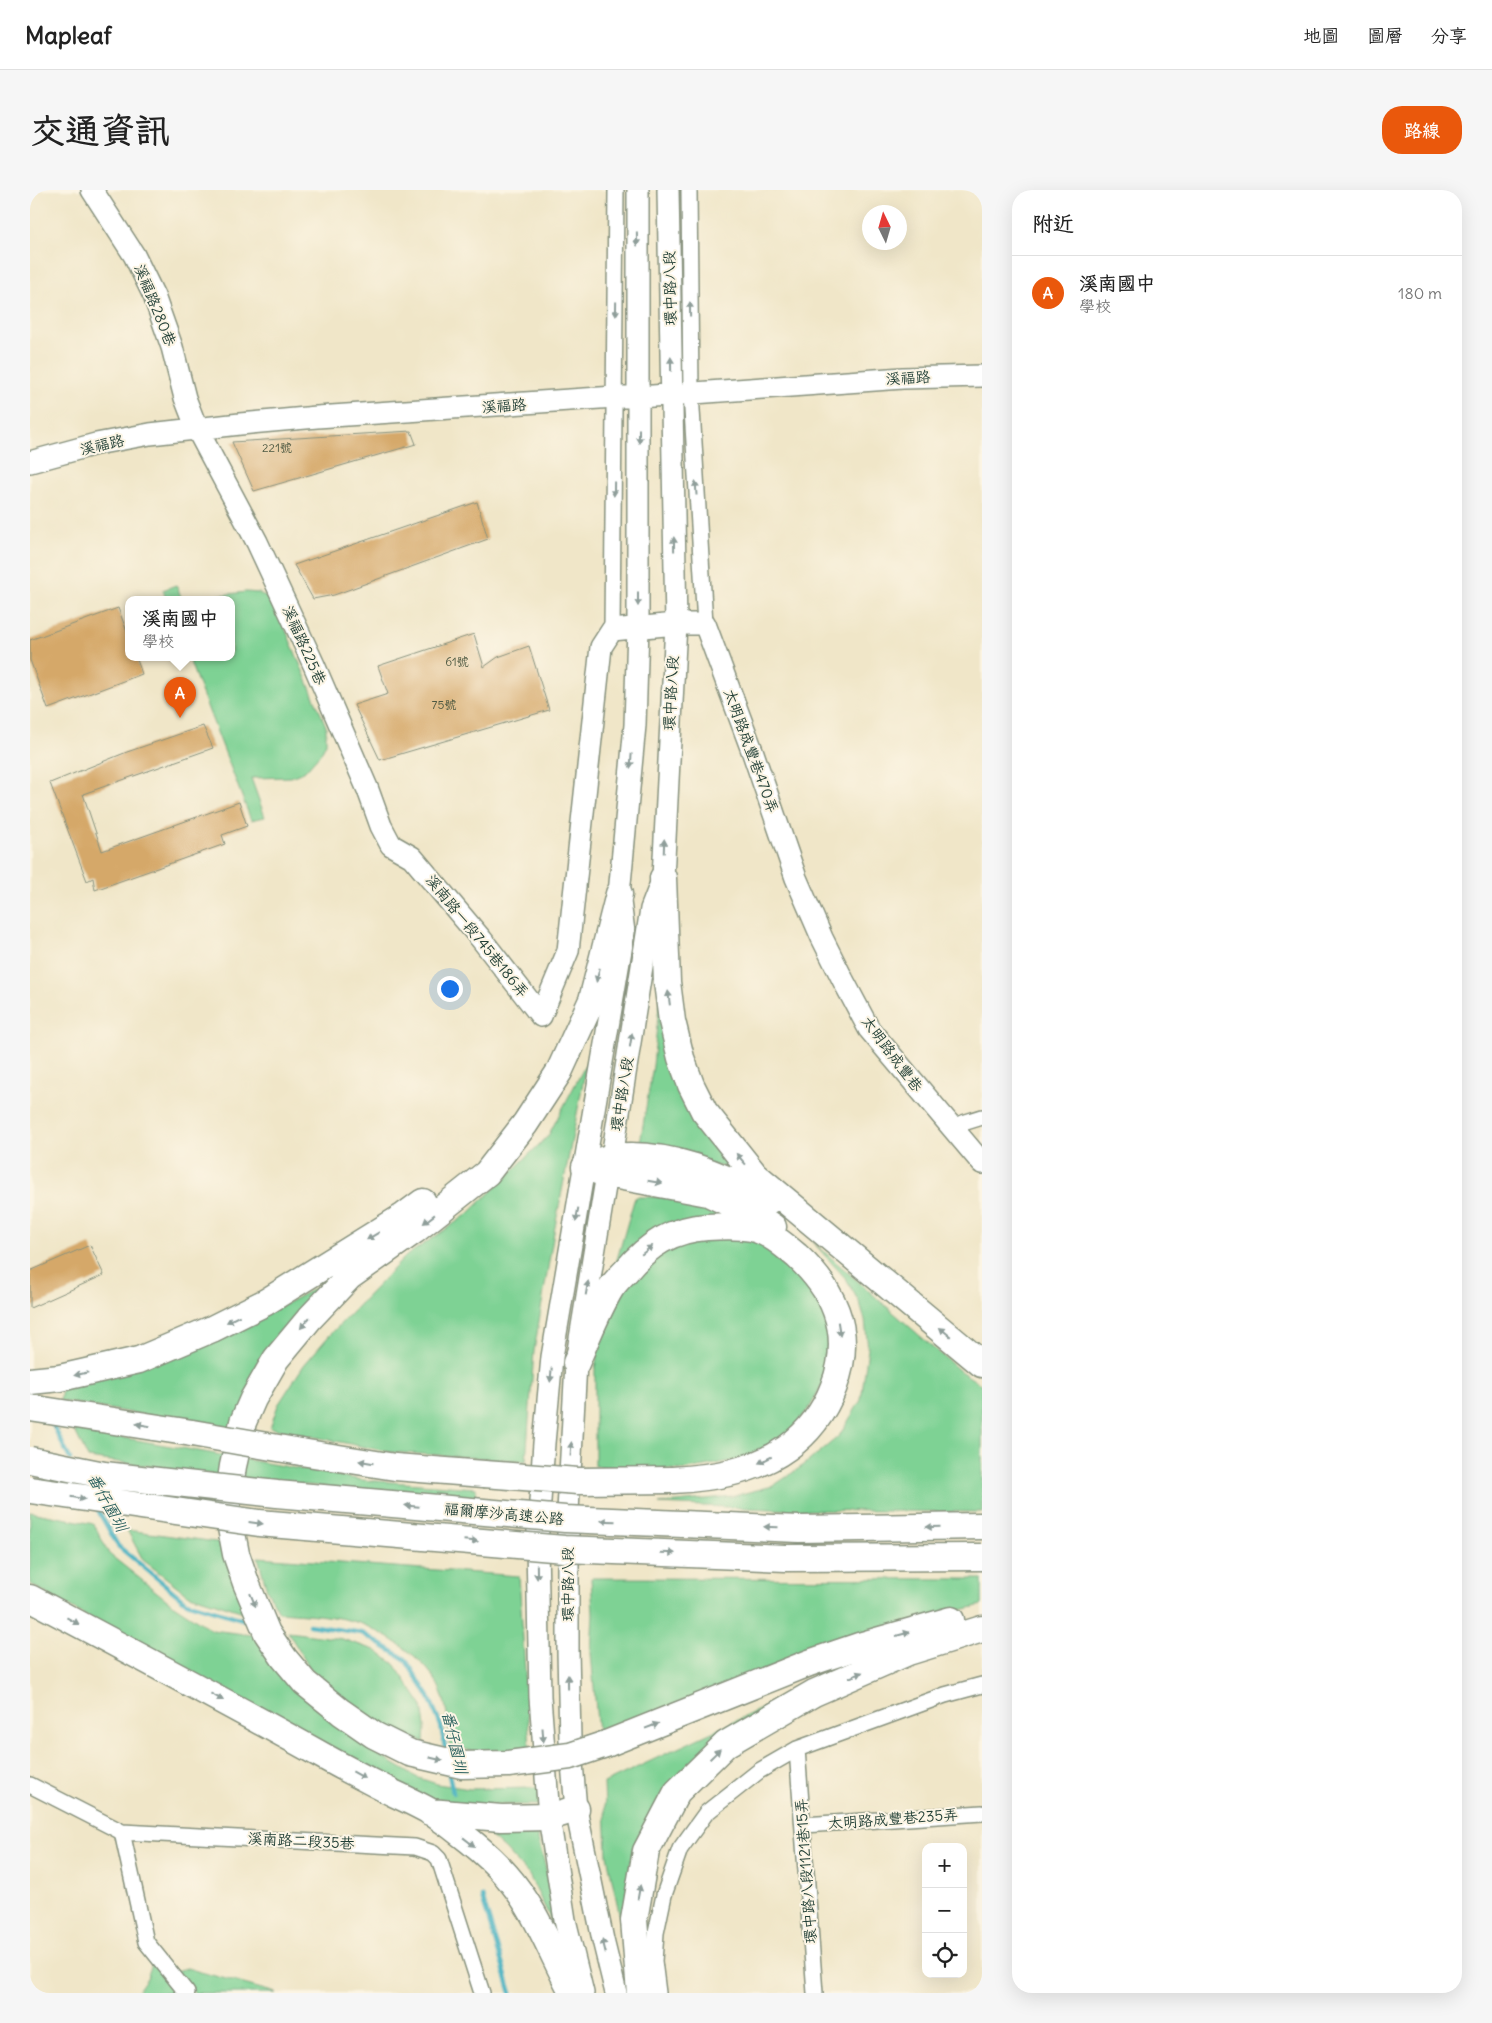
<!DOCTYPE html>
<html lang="zh-TW">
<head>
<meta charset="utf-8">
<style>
	body { margin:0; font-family:Delius,"LXGW WenKai TC",sans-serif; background:#f6f6f6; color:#222 }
	.controls { position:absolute; right:15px; bottom:15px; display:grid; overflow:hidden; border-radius:10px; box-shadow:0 5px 20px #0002 }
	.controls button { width:45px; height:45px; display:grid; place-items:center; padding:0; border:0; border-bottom:1px solid #e0e0e0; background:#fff; color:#222; font:25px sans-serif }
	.compass { position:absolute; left:832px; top:15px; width:45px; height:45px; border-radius:50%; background:#fff; box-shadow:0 5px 20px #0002; rotate:355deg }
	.you { position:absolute; left:419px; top:798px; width:18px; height:18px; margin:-12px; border:4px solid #fff; border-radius:50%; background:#1a73e8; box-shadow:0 0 0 8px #1a73e833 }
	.badge { display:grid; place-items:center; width:32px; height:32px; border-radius:50%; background:#ea580c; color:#fff; font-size:16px; font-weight:700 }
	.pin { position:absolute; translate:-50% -41px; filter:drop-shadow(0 1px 2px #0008) }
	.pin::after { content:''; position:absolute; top:26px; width:18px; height:15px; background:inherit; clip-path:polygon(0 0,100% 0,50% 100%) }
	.popup { position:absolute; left:95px; top:406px; width:110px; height:65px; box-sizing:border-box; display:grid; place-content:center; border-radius:10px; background:#fff; filter:drop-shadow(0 1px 4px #0005); font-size:16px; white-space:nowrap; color:#767676 }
	.popup b { font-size:19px; color:#222 }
	.popup::after { content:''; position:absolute; left:50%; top:100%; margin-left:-10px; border:10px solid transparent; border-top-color:#fff }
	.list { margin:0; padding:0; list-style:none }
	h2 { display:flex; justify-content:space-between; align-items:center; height:65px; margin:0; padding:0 20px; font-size:21px }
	h2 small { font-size:16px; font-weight:400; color:#767676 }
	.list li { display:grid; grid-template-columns:32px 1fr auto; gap:15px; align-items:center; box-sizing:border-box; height:75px; padding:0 20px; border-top:1px solid #e0e0e0 }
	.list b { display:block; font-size:19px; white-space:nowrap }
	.list p { margin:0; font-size:16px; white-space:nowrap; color:#767676 }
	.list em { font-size:16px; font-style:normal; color:#767676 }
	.icon { flex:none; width:28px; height:28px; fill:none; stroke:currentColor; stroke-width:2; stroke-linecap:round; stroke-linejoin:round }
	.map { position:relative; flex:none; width:952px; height:1803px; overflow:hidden; border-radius:20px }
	header { display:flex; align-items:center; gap:30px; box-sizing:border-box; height:70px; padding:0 25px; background:#fff; border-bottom:1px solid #e0e0e0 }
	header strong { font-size:24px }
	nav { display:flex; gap:28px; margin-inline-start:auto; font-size:18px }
	.intro { display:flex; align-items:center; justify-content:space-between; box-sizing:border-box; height:120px; padding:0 30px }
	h1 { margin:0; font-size:35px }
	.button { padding:12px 22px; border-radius:20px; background:#ea580c; color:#fff; font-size:18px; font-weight:700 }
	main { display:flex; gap:30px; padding:0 30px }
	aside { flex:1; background:#fff; border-radius:20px; box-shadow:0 5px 20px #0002 }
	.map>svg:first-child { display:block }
</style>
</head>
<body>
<header>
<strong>Mapleaf</strong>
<nav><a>地圖</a><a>圖層</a><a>分享</a></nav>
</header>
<div class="intro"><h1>交通資訊</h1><a class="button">路線</a></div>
<main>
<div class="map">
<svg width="952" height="1803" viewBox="0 0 952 1803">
	<rect width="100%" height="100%" fill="#fcf5e5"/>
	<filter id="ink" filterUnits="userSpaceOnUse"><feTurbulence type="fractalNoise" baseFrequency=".02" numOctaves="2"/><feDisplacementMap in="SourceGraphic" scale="10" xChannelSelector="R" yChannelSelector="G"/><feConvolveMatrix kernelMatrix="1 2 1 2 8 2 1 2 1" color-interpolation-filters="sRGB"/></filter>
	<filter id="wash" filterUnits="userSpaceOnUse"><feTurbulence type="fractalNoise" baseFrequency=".0096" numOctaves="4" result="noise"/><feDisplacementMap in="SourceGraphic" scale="20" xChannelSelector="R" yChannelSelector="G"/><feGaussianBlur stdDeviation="1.12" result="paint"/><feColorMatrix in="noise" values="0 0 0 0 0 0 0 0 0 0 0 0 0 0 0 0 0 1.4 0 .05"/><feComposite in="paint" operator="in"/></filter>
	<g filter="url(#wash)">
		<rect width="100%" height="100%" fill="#f0e6c8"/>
		<path fill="#7ed294" stroke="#4e8864" d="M146,395L152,409H136L133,400Z
			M216,402L229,403L244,412L296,536V553L291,563L275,581L261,587L221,588L235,627L221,630L158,467H201V409H182L190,405Z
			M630,806L676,939L703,979L609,959L623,876Z
			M557,872L524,1042L504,1161L496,1271L360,1262L240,1238L248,1215L274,1175L298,1147L376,1066L438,1024L518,946Z
			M605,1007H639L696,1021L694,1028L584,1080Z
			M690,1043L740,1055L791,1109L800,1148L797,1185L780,1217L758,1244L713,1269L652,1280L565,1276V1179L572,1134L584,1107L635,1058Z
			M782,1051L930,1181L952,1195V1322L762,1320L629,1314L703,1306L743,1296L774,1275L809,1246L831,1210L838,1159L835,1130L830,1114L817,1090Z
			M306,1087L200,1239L30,1211L32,1199L218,1134Z
			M44,1239L332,1290L446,1298L445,1312L218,1289L58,1268Z
			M0,1322L64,1334L79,1364L142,1414L182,1440L222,1445L270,1501L337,1558L386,1587L407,1594L440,1599L509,1598L508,1615L413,1614L371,1598L36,1415L0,1394Z
			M97,1340L194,1353L220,1424L157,1404L113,1370Z
			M228,1367L489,1386L500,1559L470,1565L420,1557C418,1536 418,1512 407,1493C394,1468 356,1443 329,1433C304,1425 276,1424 249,1422L237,1400Z
			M561,1388L952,1389V1415C820,1445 694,1495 568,1543L561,1463L563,1424Z
			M258,1442L312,1449L345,1460L364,1474L392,1515L395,1536L394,1552L349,1535L300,1498L279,1477Z
			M737,1516L638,1595L621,1623L603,1657L597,1696L596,1756L577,1665L574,1593Z
			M451,1638L505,1639L516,1678L525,1738L499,1685L475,1659Z
			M123,1771L151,1803H106L117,1788Z
			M157,1778L167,1781L246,1803H165L145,1781Z"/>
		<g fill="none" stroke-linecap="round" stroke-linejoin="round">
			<path stroke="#44b1c1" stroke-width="4.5" d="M20,1229L40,1269
				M68,1320L88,1356L156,1412L222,1432
				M279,1435L332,1443L375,1469L399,1507L411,1536L416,1563
				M418,1580L423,1603
				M452,1707L481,1803"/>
		</g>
		<g id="blocks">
			<path fill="#d5a869" d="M381,241L386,254L224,301L202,252Z
				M447,312L458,349L304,405L283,409L264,375Z
				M88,418L99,447V467H106L112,484L18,519L0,470V450Z
				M444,444L454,477L468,467L499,456L519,520L350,570L324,515L358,504L348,476Z
				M173,536L183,558L53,604L72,661L209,612L217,636L192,645L195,654L65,700L63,688L57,691L20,593L97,562Z
				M60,1055L74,1085L0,1118V1081Z"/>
		</g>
	</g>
	<g filter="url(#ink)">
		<use href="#blocks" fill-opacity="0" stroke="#88927e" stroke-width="1"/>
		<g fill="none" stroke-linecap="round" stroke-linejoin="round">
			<g stroke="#88927e" stroke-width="18">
				<path id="street" d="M659,0L661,203L675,434
					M582,440L586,0
					M920,937L952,927
					M767,1559L785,1803
					M0,1595L92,1642L385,1657L403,1663L409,1669L452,1803
					M774,1635L952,1623
					M92,1642L116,1752L157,1803
					M628,1803L624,1771L626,1743L634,1705L650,1659L676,1623L729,1581L767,1559L915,1505L952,1495"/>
			</g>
			<g stroke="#88927e" stroke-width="24">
				<path id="secondary" d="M62,0L104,65L124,106L142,157L155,208L167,239L227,352L284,475L338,600L351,636L361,655L382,667L452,750L511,826
					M0,272L66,254L120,244L210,234L287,227L585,207H609L873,188L952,186
					M511,826L538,761L571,457L582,440L646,434H675L723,563L766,688L792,748L813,790L839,839L952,973
					M553,1803L535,1730L519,1627L510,1507L507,1355L514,1253L522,1167L594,742L589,704L605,535L608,437V0
					M586,1803L573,1750L546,1619L540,1550L538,1460V1321L546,1173L577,984L582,967L621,719L633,688L646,434L638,0"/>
			</g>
			<g stroke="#88927e" stroke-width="29">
				<path id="highway" d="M633,688L637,792L642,831L651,868L661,895L674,921L725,985L952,1174
					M555,977L577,984L678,1003L728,1027L743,1037
					M555,977C564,974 574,968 584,967C638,961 693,985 740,1010
					M546,1173C556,1150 568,1119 581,1098C585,1092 591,1086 596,1081C618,1055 642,1039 677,1037C691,1036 707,1035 722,1038C739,1042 754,1055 767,1066C783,1081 798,1099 806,1121C824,1170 798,1229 757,1258C724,1282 681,1288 642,1290
					M0,1191L30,1188L109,1170L182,1139L236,1112L374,1026L393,1012
					M0,1218L162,1243
					M271,1262L365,1277L454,1284
					M0,1408C98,1460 196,1512 293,1566C316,1579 340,1591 363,1603C376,1609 389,1615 401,1622C425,1638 457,1663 476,1685C507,1720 521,1763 543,1803
					M576,1554L779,1473L829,1456L921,1430
					M502,1571L478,1574L432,1575L380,1563L344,1545L311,1522L275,1493L254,1468L237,1443L216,1393L206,1364L197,1317L203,1276L213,1232L223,1209L246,1169L280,1128L319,1087L384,1041L457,983L495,934L529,882L562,810L589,704
					M400,1622L471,1628L519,1627L546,1619
					M610,1803L604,1730L616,1661L647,1602L696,1554L784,1503L878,1462L952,1439"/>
			</g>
			<use href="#street" stroke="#fff" stroke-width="15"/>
			<use href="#secondary" stroke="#fff" stroke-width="21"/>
			<use href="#highway" stroke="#fff" stroke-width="26"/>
			<g stroke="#88927e" stroke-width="29" stroke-linecap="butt">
				<path id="highway-bridge" d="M162,1243L271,1262
					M0,1270L74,1285L247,1304L535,1329L769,1339L952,1336
					M454,1284L548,1291L642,1290
					M0,1300L229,1333L534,1359L756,1368L952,1367
					M502,1571L540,1566L576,1554"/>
			</g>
			<use href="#highway-bridge" stroke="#fff" stroke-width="26"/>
		</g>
		<defs><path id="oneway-solid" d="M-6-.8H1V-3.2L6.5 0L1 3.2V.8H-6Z" transform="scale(1.25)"/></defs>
		<g fill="#8f9e9a">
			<use href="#oneway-solid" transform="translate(607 49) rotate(89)"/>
			<use href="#oneway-solid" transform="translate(586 119) rotate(91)"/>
			<use href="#oneway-solid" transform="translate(660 119) rotate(-91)"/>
			<use href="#oneway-solid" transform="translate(641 174) rotate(-91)"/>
			<use href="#oneway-solid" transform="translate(609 246) rotate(90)"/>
			<use href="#oneway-solid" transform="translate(666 298) rotate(-94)"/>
			<use href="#oneway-solid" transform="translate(584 299) rotate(91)"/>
			<use href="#oneway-solid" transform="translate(644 354) rotate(-91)"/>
			<use href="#oneway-solid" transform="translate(608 409) rotate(90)"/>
			<use href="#oneway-solid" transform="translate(601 571) rotate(95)"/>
			<use href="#oneway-solid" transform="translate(634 656) rotate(-88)"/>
			<use href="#oneway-solid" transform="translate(568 785) rotate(104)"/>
			<use href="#oneway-solid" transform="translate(639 808) rotate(-97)"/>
			<use href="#oneway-solid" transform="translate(601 850) rotate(-81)"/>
			<use href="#oneway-solid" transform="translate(711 969) rotate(-131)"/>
			<use href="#oneway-solid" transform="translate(625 992) rotate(10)"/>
			<use href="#oneway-solid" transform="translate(547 1025) rotate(100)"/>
			<use href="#oneway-solid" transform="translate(399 1029) rotate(142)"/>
			<use href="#oneway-solid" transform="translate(343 1046) rotate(149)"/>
			<use href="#oneway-solid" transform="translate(617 1060) rotate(-39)"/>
			<use href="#oneway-solid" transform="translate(557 1098) rotate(-80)"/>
			<use href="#oneway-solid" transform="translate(203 1129) rotate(153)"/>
			<use href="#oneway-solid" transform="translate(275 1133) rotate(130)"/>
			<use href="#oneway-solid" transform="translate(809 1139) rotate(81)"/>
			<use href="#oneway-solid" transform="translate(915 1142) rotate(-141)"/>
			<use href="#oneway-solid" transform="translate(51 1184) rotate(167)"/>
			<use href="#oneway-solid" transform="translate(521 1185) rotate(96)"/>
			<use href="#oneway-solid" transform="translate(113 1235) rotate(-171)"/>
			<use href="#oneway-solid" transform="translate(541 1259) rotate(-87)"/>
			<use href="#oneway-solid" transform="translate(735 1270) rotate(154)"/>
			<use href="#oneway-solid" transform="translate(336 1272) rotate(-171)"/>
			<use href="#oneway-solid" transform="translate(48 1308) rotate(9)"/>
			<use href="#oneway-solid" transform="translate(382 1316) rotate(-175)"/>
			<use href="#oneway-solid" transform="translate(578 1331) rotate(-178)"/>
			<use href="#oneway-solid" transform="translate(226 1333) rotate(7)"/>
			<use href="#oneway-solid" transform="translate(741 1337) rotate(-178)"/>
			<use href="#oneway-solid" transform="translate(903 1337) rotate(179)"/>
			<use href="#oneway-solid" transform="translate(441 1351) rotate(5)"/>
			<use href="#oneway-solid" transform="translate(638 1363) rotate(2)"/>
			<use href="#oneway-solid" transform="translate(507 1382) rotate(89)"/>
			<use href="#oneway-solid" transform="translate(223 1410) rotate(67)"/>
			<use href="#oneway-solid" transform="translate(43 1431) rotate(29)"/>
			<use href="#oneway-solid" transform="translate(873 1444) rotate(-15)"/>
			<use href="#oneway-solid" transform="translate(826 1485) rotate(-23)"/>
			<use href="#oneway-solid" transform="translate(538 1492) rotate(-91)"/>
			<use href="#oneway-solid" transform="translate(187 1507) rotate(29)"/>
			<use href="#oneway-solid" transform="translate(622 1536) rotate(-21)"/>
			<use href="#oneway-solid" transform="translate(513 1545) rotate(86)"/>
			<use href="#oneway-solid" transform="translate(685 1564) rotate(-44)"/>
			<use href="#oneway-solid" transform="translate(406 1569) rotate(13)"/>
			<use href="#oneway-solid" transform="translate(329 1585) rotate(28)"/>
			<use href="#oneway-solid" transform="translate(439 1652) rotate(38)"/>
			<use href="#oneway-solid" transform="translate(609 1702) rotate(-80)"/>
			<use href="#oneway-solid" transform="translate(574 1756) rotate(-104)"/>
		</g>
	</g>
	<g text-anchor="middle" stroke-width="4" stroke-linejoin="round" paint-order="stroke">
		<g font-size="12" fill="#4c5841">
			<text x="247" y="262">221號</text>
			<text x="427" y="476">61號</text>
			<text x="414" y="519">75號</text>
		</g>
		<g font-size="15" fill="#1f3d34" stroke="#fcf5e5">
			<text transform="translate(640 98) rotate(-91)" y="5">環中路八段</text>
			<text transform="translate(125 115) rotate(68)" y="5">溪福路280巷</text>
			<text transform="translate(878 188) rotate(-3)" y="5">溪福路</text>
			<text transform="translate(474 216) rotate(-4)" y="5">溪福路</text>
			<text transform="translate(72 255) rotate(-13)" y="5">溪福路</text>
			<text transform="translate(274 455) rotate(66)" y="5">溪福路225巷</text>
			<text transform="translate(641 503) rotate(-87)" y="5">環中路八段</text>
			<text transform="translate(721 561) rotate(70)" y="5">太明路成豐巷470弄</text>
			<text transform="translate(447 746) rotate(51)" y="5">溪南路一段745巷186弄</text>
			<text transform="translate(862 864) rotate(53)" y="5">太明路成豐巷</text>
			<text transform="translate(592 904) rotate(-81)" y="5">環中路八段</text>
			<text transform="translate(474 1324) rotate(5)" y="5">福爾摩沙高速公路</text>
			<text transform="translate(538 1394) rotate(-90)" y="5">環中路八段</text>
			<text transform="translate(863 1629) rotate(-4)" y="5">太明路成豐巷235弄</text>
			<text transform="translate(271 1651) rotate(3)" y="5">溪南路二段35巷</text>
			<text transform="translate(776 1681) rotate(-94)" y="5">環中路八段1121巷15弄</text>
		</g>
		<g font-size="16" font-style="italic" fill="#2a605e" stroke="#fcf5e5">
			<text transform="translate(78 1312) rotate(61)" y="6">番仔園圳</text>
			<text transform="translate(425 1552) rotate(77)" y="6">番仔園圳</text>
		</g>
	</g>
</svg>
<div class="controls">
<button>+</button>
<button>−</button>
<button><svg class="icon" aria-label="locate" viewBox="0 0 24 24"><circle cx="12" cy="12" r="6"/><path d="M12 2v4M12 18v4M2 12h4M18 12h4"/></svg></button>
</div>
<svg class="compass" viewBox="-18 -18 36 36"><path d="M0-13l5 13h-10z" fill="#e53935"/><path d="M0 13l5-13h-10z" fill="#767676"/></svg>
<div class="you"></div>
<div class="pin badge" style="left:150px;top:528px">A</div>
<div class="popup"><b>溪南國中</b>學校</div>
</div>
<aside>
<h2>附近<small></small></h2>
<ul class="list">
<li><span class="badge">A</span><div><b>溪南國中</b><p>學校</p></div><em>180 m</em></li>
</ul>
</aside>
</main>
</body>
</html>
